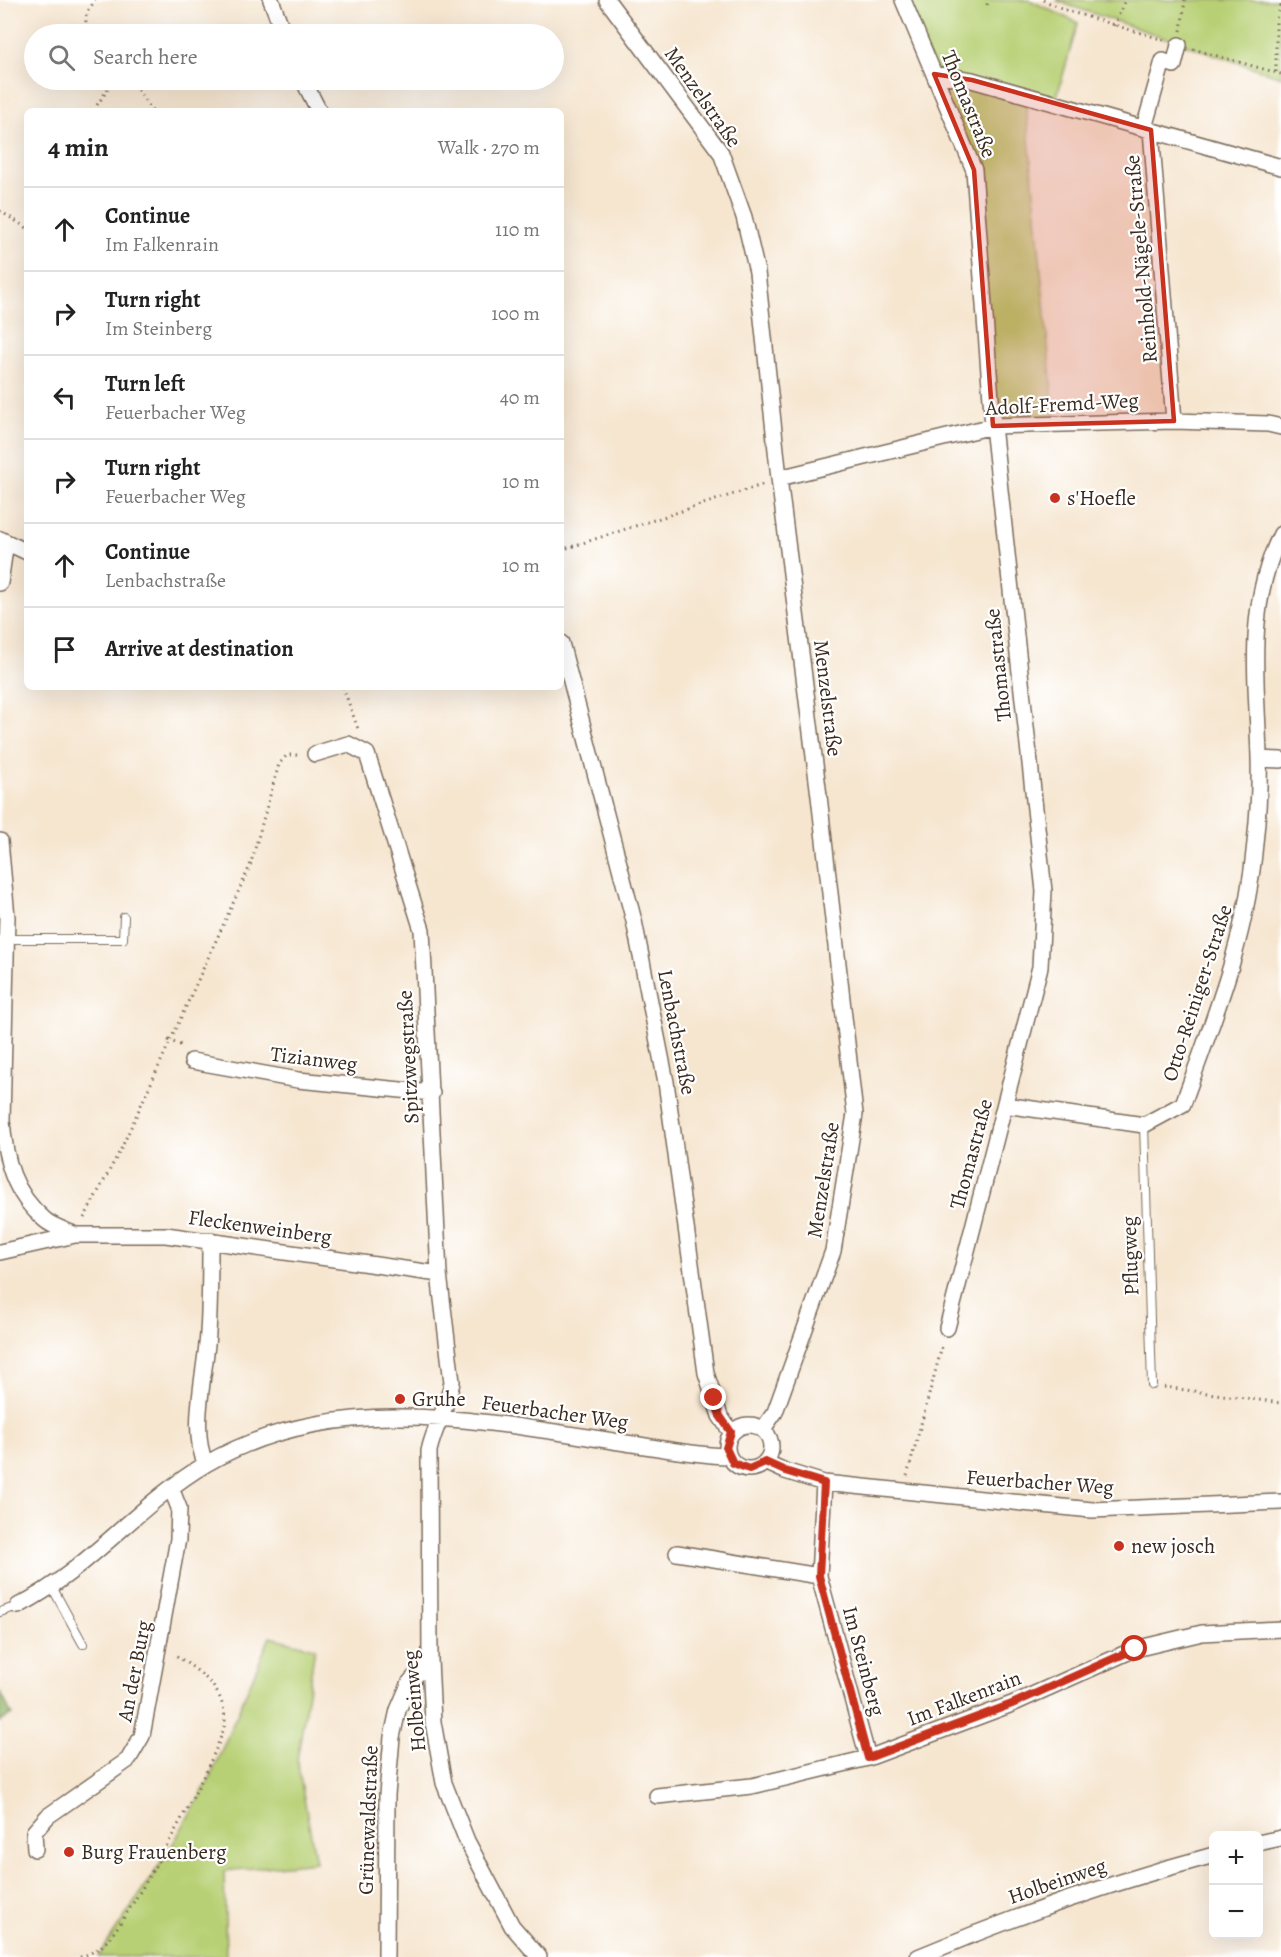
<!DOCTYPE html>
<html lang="en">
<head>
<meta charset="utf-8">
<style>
	body { margin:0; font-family:Alegreya,serif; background:#f2f2f2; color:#222 }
	.controls { position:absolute; right:18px; bottom:18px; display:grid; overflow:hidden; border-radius:9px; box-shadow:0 6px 24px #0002 }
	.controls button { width:54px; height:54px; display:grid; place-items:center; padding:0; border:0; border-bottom:2px solid #e0e0e0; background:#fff; color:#222; font:30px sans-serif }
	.stop { position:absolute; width:18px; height:18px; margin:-14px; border:4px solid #c8321e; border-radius:50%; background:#fff }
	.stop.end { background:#c8321e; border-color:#fff; box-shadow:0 2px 6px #0008 }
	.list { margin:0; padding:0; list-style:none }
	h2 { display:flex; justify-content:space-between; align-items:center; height:78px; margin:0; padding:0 24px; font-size:26px }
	h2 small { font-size:20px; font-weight:400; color:#767676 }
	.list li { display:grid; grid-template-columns:39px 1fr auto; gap:18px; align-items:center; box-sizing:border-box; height:84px; padding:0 24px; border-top:2px solid #e0e0e0 }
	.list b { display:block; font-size:22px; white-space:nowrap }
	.list p { margin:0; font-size:20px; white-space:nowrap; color:#767676 }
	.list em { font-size:20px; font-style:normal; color:#767676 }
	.icon { flex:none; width:33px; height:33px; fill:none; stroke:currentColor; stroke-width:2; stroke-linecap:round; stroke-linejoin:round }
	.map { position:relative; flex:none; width:1281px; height:1957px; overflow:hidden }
	.search { position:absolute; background:#fff; box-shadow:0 6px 24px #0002; left:24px; top:24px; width:540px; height:66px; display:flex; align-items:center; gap:15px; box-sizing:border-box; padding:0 21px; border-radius:33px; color:#767676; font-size:22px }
	.panel { position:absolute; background:#fff; box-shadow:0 6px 24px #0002; left:24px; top:108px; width:540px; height:582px; border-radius:9px }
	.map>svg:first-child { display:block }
</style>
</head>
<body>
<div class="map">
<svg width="1281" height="1957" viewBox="0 0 1281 1957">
	<rect width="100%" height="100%" fill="#fff"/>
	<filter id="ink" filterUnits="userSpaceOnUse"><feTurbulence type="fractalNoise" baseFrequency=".0167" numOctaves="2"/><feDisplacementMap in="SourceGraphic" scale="12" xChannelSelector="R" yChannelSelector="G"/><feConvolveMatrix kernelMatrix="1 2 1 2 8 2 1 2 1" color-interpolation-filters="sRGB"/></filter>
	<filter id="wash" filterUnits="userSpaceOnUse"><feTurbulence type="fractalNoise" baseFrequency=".008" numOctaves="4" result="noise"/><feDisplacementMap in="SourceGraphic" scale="24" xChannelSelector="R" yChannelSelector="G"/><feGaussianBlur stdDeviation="1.35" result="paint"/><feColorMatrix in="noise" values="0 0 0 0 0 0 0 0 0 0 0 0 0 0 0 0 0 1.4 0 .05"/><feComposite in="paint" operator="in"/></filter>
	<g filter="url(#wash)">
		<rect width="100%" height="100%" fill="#f6e6d0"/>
		<path fill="#b8d075" stroke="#7a7d4a" stroke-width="1.5" d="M903,0H1029L1078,23L1055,103L1025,95L1055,423L993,426L974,170Z
			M1056,0H1281V77L1068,5Z
			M270,1637L315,1648L297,1761L316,1862L224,1871L226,1957H98L170,1849L209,1780Z"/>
		<path fill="#92b266" stroke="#666e42" stroke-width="1.5" d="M0,1691L12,1715L0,1722Z"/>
	</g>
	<g filter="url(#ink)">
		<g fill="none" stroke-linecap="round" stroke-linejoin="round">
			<g stroke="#7c6c5c" stroke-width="10">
				<path id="lane" d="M6,939H123L124,917
					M1144,1125L1152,1385
					M52,1587L83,1644
					M0,1612L18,1606"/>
			</g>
			<g stroke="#7c6c5c" stroke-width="18">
				<path id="street" d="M271,0L284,34
					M607,0L721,153L744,217L757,272L779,478L819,796L855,1114L833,1251L775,1412L763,1429
					M903,0L974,170L993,426L1044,891L1040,967L947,1328
					M934,74L972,80L1281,167
					M303,80L319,111
					M1144,128L1163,61L1174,65L1179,45
					M1151,130L1174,421
					M779,478L993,426L1174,421L1268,424L1281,427
					M0,539L6,542L0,583
					M6,542L27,552
					M561,643L634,921L666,1082L706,1373L720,1416L731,1432
					M315,754L348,744L367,754L422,930L439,1274L452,1382C448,1406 434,1427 429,1451L430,1660L433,1722L444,1783L467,1841L512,1926L539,1957
					M1259,759L1281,760
					M0,841L7,917L2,1120C5,1160 13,1193 45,1220C53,1227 66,1230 75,1235
					M192,1061L298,1080L432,1093
					M1005,1105L1144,1125L1183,1104C1215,1015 1247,938 1255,843C1258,815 1260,785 1259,757C1257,679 1245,607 1281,534
					M0,1252L75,1235H166L439,1274
					M727 1447a22 22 0 1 1 44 0a22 22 0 1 1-44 0Z
					M765,1462L785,1471L824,1483L1092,1510L1281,1502
					M206,1464C189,1431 206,1371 208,1333C210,1302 210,1271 210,1240
					M824,1483L819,1576L868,1758
					M677,1553L819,1576
					M18,1606C89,1570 138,1504 206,1464C338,1387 492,1423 633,1444C665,1449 696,1455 728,1456
					M657,1796L752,1786L868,1758L1012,1704L1135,1649L1202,1633L1281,1629
					M1258,1843L1281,1838
					M35,1849L34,1832L48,1816L128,1760L142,1736L178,1539L179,1508L171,1488
					M386,1957L387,1795L392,1737L398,1710L410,1682L430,1660
					M918,1957C1015,1916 1112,1882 1214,1855"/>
			</g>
			<path stroke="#7c6c5c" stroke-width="3" stroke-dasharray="1.5 4.5" stroke-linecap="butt" d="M1043,0L1068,11L1164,40
				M1106,0H1109
				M987,5L988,0
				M1114,26L1125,0
				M1181,31L1185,0
				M84,34L87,13L95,0
				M1193,49L1281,74
				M1276,72V19L1281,3
				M131,80L152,111
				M97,105L110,86L124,80
				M0,211L27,228
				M561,550L765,484
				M343,687L358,729
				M168,1040L183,1046
				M84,1218L121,1149L250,866L279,764L287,755H301
				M1164,1387L1281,1403
				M907,1476L943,1343
				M80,1957C91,1954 99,1949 107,1941C128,1919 228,1743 225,1719C222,1684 200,1673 174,1654"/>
			<use href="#lane" stroke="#fff" stroke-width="8"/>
			<use href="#street" stroke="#fff" stroke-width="15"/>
		</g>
	</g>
	<g fill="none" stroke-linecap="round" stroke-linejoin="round" filter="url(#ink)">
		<path stroke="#c8321e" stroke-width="8" d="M714,1398L720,1416L731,1432L726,1448L733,1463L749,1469L765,1462L785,1471L824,1483L819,1576L868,1758L1012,1704L1135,1649"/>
	</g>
	<path fill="#c8321e" fill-opacity="0.2" stroke="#c8321e" stroke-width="4.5" stroke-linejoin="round" d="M934,74L972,80L1151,130L1174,421L993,426L974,170Z"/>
	<g fill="#c8321e" stroke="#fff" stroke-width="2">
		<circle cx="1055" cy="498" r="6"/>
		<circle cx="400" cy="1399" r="6"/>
		<circle cx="1119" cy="1546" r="6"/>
		<circle cx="69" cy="1852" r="6"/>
	</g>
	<g text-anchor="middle" stroke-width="4.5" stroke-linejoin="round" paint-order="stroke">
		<g font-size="21" fill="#3b2a1e" stroke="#fff">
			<text transform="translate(703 97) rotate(55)" y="7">Menzelstraße</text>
			<text transform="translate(969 104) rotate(68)" y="7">Thomastraße</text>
			<text transform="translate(1141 259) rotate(-95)" y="7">Reinhold-Nägele-Straße</text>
			<text transform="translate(1062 404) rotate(-3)" y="7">Adolf-Fremd-Weg</text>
			<text transform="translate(998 665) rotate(-96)" y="7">Thomastraße</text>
			<text transform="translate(828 698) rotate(83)" y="7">Menzelstraße</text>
			<text transform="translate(1197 993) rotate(-72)" y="7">Otto-Reiniger-Straße</text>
			<text transform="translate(677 1032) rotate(79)" y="7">Lenbachstraße</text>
			<text transform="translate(408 1057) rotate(-93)" y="7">Spitzwegstraße</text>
			<text transform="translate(314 1059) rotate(7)" y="7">Tizianweg</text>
			<text transform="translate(971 1154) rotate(-75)" y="7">Thomastraße</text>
			<text transform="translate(823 1180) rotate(-81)" y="7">Menzelstraße</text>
			<text transform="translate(260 1227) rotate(8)" y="7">Fleckenweinberg</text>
			<text transform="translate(1130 1256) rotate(-92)" y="7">Pflugweg</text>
			<text transform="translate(555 1412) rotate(8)" y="7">Feuerbacher Weg</text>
			<text transform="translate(1040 1482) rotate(4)" y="7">Feuerbacher Weg</text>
			<text transform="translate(864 1661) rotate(75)" y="7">Im Steinberg</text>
			<text transform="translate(134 1671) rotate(-79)" y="7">An der Burg</text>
			<text transform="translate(964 1698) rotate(-21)" y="7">Im Falkenrain</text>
			<text transform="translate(414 1701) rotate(-95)" y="7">Holbeinweg</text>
			<text transform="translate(368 1820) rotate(-88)" y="7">Grünewaldstraße</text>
			<text transform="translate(1057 1881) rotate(-19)" y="7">Holbeinweg</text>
		</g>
		<g font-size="21" fill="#3b2a1e" stroke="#fff" text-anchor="start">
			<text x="1067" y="505">s'Hoefle</text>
			<text x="412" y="1406">Gruhe</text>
			<text x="1131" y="1553">new josch</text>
			<text x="81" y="1859">Burg Frauenberg</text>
		</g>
	</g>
</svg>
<div class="controls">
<button>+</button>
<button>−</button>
</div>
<div class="stop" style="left:1135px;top:1649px"></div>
<div class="stop end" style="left:714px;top:1398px"></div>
<div class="search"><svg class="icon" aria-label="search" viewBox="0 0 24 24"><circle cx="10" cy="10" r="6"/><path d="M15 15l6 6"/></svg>Search here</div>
<section class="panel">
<h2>4 min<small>Walk · 270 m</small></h2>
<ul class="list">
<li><svg class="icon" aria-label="ahead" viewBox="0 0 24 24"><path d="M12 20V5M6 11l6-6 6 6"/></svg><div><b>Continue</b><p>Im Falkenrain</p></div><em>110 m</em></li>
<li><svg class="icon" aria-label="right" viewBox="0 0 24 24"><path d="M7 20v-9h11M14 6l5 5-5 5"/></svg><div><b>Turn right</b><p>Im Steinberg</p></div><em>100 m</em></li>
<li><svg class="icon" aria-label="left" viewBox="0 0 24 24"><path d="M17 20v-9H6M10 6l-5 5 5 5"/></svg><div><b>Turn left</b><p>Feuerbacher Weg</p></div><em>40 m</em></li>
<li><svg class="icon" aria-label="right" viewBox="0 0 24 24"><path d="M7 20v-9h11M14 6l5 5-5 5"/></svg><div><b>Turn right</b><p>Feuerbacher Weg</p></div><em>10 m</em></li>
<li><svg class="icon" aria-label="ahead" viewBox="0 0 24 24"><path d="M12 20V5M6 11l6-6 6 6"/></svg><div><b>Continue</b><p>Lenbachstraße</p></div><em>10 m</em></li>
<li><svg class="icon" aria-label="arrive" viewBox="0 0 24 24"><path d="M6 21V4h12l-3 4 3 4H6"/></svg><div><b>Arrive at destination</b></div></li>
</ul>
</section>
</div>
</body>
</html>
